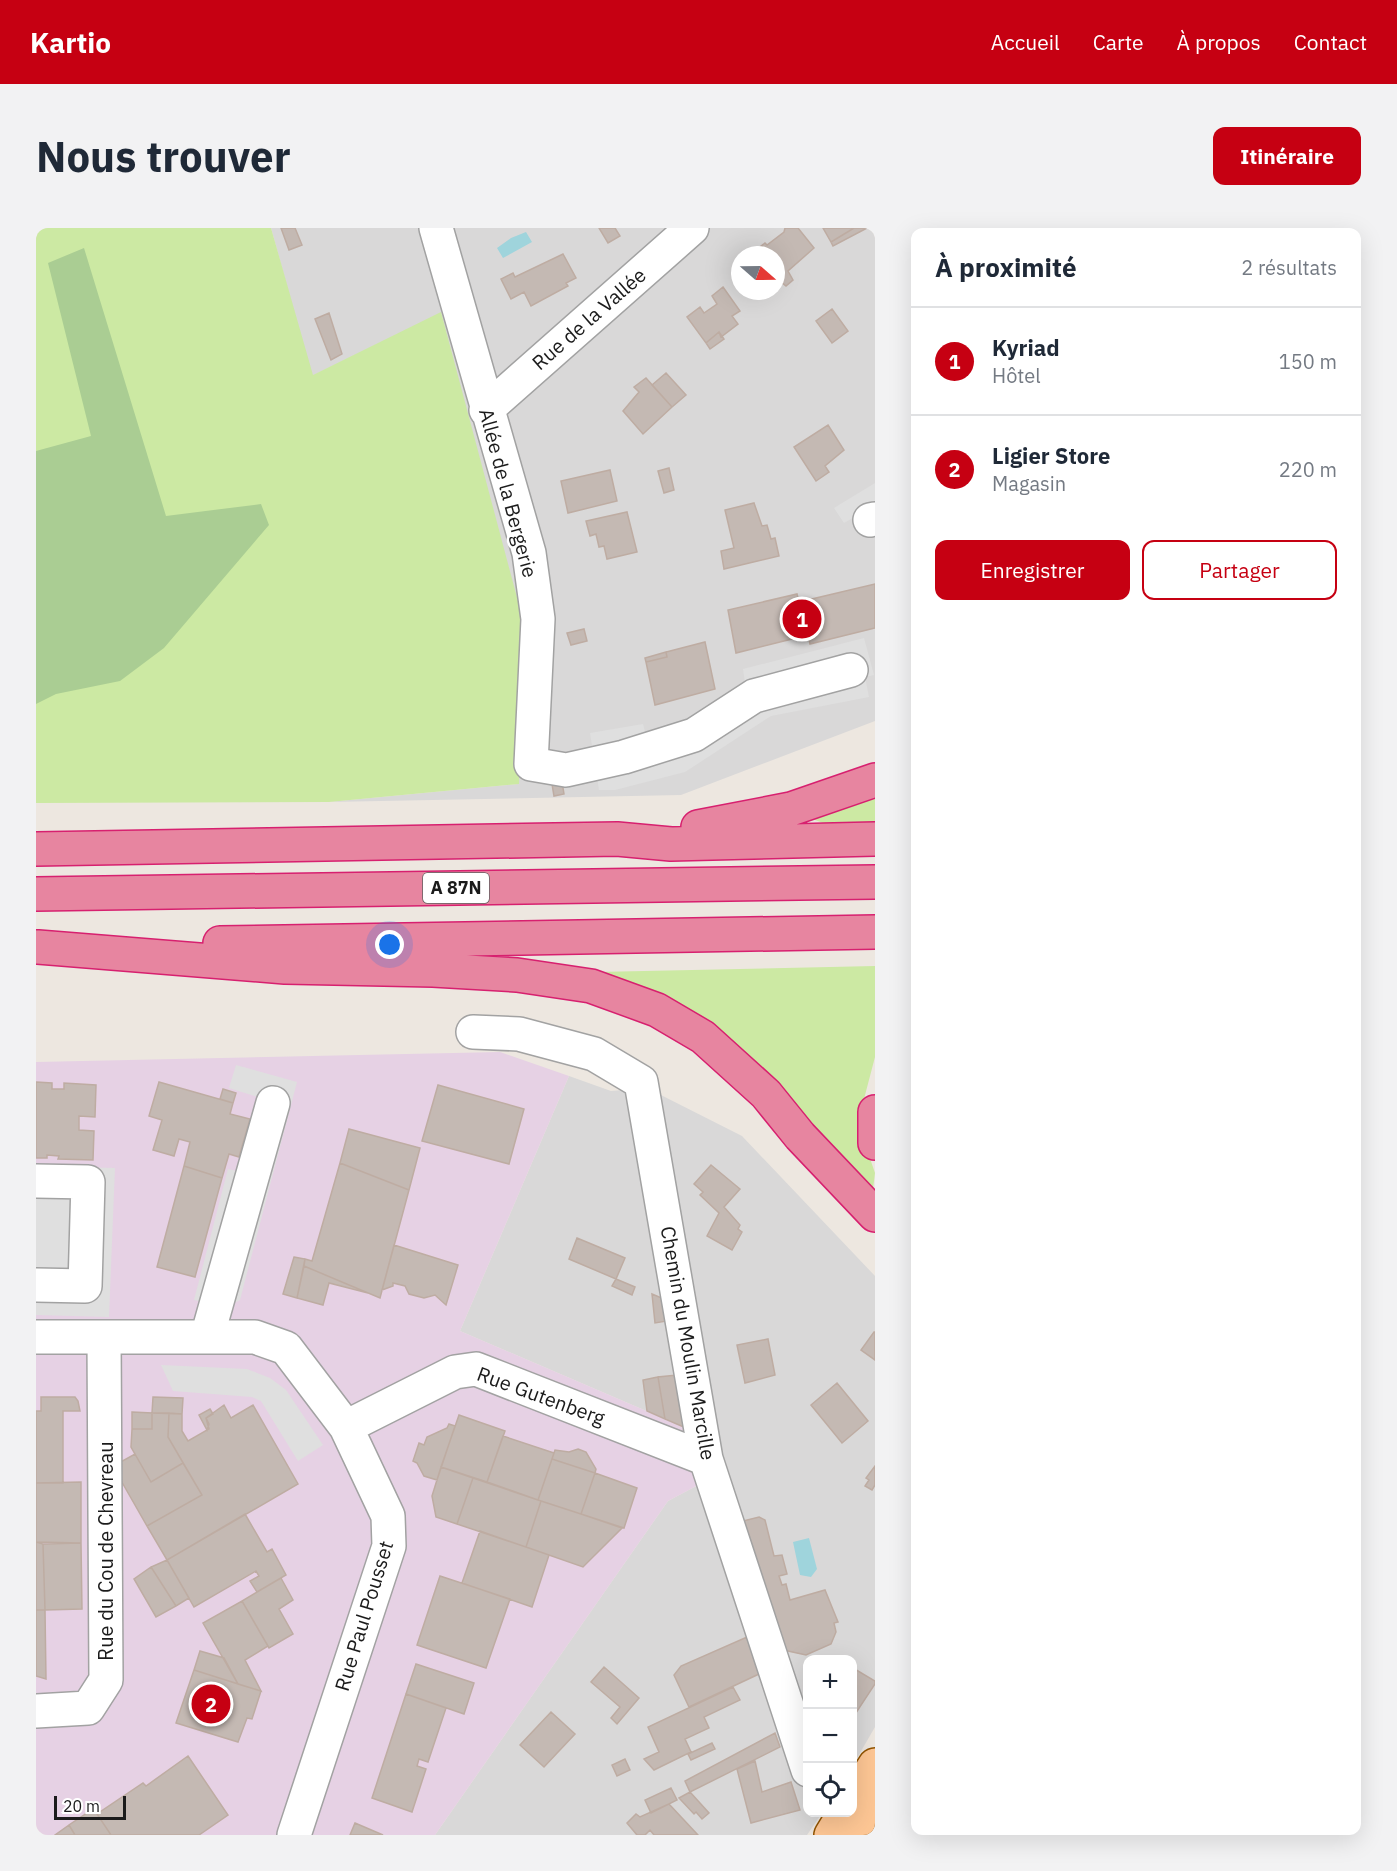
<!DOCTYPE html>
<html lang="fr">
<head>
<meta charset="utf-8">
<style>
	body { margin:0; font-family:"IBM Plex Sans",sans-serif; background:#f2f2f3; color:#1f2937 }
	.controls { position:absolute; right:18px; bottom:18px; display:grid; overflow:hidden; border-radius:12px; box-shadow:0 6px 24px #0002 }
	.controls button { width:54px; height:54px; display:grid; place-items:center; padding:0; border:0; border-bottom:2px solid #e0e1e3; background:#fff; color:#1f2937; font:30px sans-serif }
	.compass { position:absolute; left:695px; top:18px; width:54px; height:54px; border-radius:50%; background:#fff; box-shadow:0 6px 24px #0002; rotate:110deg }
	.scale { position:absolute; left:18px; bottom:15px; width:72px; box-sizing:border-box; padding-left:6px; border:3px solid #1b1b1b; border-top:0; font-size:16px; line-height:21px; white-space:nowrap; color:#1b1b1b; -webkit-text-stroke:4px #fff; paint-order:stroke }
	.you { position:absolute; left:354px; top:717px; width:21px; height:21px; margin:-15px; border:4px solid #fff; border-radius:50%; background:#1a73e8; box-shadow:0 0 0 9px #1a73e833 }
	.badge { display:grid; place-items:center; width:39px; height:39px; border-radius:50%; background:#c60012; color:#fff; font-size:20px; font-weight:700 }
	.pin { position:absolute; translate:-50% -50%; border:3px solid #fff; box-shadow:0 2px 6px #0006 }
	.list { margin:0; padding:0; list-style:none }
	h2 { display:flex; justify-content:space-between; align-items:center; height:78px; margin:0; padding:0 24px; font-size:26px }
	h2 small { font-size:20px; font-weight:400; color:#747a83 }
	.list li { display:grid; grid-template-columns:39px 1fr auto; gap:18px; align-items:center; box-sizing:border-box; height:108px; padding:0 24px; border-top:2px solid #e0e1e3 }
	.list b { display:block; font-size:22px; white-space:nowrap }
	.list p { margin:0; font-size:20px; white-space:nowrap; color:#747a83 }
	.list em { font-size:20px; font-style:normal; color:#747a83 }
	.actions { display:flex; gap:12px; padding:18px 24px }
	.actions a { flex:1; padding:14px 0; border:2px solid #c60012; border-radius:12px; text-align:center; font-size:21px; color:#c60012 }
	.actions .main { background:#c60012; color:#fff }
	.icon { flex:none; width:33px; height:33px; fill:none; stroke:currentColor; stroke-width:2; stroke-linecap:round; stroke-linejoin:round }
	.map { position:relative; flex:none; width:839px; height:1607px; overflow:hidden; border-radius:12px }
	header { display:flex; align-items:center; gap:36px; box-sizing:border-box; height:84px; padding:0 30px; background:#c60012; color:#fff }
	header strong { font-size:28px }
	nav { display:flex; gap:33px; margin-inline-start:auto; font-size:21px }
	.intro { display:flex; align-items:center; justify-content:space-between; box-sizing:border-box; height:144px; padding:0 36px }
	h1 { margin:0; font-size:42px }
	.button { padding:15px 27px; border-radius:12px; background:#c60012; color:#fff; font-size:21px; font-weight:700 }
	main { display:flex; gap:36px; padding:0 36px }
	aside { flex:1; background:#fff; border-radius:12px; box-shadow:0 6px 24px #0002 }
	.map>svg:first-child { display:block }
</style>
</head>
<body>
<header>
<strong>Kartio</strong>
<nav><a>Accueil</a><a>Carte</a><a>À propos</a><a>Contact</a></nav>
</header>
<div class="intro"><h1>Nous trouver</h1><a class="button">Itinéraire</a></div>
<main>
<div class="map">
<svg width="839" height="1607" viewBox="0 0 839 1607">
	<rect width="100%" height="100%" fill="#ede7e0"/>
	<path fill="#d9d8d8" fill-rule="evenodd" d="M235,0H839V493L645,567L293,574L482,556L405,85L276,148ZM704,27H740V63H704Z
		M533,848L575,863L611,860L706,908L839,1048V1499L817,1537L816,1432H772V1584L786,1585L771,1607H399L632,1273L664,1256L650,1200L424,1103Z"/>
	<path fill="#e6d1e4" d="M464,824L533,848L424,1103L650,1200L664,1256L632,1273L399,1607H0V834Z"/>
	<path fill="#cce9a3" d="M0,0H235L277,147L405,84L487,392L483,556L293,574L0,575Z
		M839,565V600L804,601L779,592L776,586Z
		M839,738V829L828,871V913L839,945L837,961L830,959L737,852L560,744Z"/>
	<path fill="#aacd93" d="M48,20L130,288L225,276L233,297L128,420L84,453L20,466L0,476V223L55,208L12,35Z"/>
	<path fill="#dfdfdf" d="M839,255V277L808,295L798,280Z
		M828,410L838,447L829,449L833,469L735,488L649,544L579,562H563L554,505L607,496L611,512L710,462L707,441Z
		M200,837L261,854L204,1072L191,1079L158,1072L192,941L201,943L222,869L193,860Z
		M0,938L79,940L73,1089L0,1087Z
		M125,1137L211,1141L234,1150L250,1162L287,1217L262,1233L225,1173L216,1169L137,1163Z"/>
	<path fill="#9fd4dc" d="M490,4L496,14L467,30L461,20L475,10Z
		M773,1310L781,1341L775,1349L764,1347L757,1314Z"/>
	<path fill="#c4b9b3" stroke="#beaca2" stroke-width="1.5" d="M245,0H259L266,17L253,22Z
		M563,0H579L584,8L572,15Z
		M749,0H762L778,20L752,43L757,52L750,58L740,50V27H722L719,23L729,15L731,17L748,4Z
		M787,0H818L795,14Z
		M818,0H831L797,18L795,14Z
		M527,26L540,50L530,55L532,58L495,78L488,64L475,71L465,51L477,45L479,49Z
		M687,59L704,83L696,88L702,96L685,109L683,104L670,115L651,89L664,79L668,85L681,76L676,68Z
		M796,81L812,103L796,115L780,93Z
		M293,85L306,126L295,132L279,91Z
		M683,104L688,111L674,121L670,115Z
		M630,145L650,167L636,179L616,157Z
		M610,150L636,179L607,206L587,183L603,164L598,159Z
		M792,197L808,222L789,238L793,244L780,253L758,219Z
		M633,240L638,262L628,265L622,243Z
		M574,242L581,273L532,285L525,253Z
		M718,275L726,298L731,297L735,311L739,310L743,328L688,341L685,323L698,320L689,282Z
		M591,284L601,324L571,331L568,318L563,319L560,306L554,308L550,293Z
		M839,356V400L774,416L772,407L700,425L692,382L761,366L763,374Z
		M548,401L551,413L535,417L531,405Z
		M669,414L679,461L619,477L610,434L631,429L630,424Z
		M630,424L631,429L610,434L609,430Z
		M526,554L528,566L518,568L516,556Z
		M0,854L16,855V861H28V855L60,857L59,889L43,888V902L58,903L57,932L22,931L23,928L11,927V930H0Z
		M123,854L197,875L194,886L214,891L203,929L193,926L186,950L148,938L154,914L143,911L138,928L117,922L126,892L113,888Z
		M402,857L488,881L473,936L386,913Z
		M187,861L200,865L197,875L184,871Z
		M313,901L384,920L373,962L304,935Z
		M304,935L373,962L344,1070L268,1038L269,1031L276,1033Z
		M675,937L704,961L688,979L704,997L702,1001L706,1004L696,1022L671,1008L683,985L664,967L667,964L658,956Z
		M148,938L186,950L159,1049L121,1039Z
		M541,1010L589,1030L580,1051L533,1031Z
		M358,1017L422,1037L410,1077L399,1067L388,1070L373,1066L369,1058L357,1055V1058L346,1062Z
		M258,1029L269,1031L261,1070L247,1066Z
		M268,1038L332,1065L293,1055L287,1077L261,1070Z
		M580,1051L599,1059L596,1067L576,1058Z
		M616,1066L628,1071L631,1093L619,1095Z
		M838,1104H839V1132L825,1122Z
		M732,1111L739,1147L709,1155L701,1117Z
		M641,1147L650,1200L629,1191L622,1149Z
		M622,1149L629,1191L611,1183L607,1152Z
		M801,1155L832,1193L806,1215L775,1177Z
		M5,1169H39L42,1173L44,1183H27V1255H0V1183H5Z
		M117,1169L147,1170L146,1186L116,1185Z
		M188,1177L195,1190L217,1177L262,1256L131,1332L111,1298L166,1267L132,1209L133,1185L146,1186V1203L152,1213L173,1201L170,1190Z
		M174,1181L177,1186L170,1190L173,1196L171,1202L163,1187Z
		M96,1184L116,1185V1201H96Z
		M116,1185H133L132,1209L147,1235L115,1254L95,1219L96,1201H116Z
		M423,1187L469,1203L451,1254L405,1239Z
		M413,1196L419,1198L401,1252L388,1248L381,1235L377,1233L383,1215L388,1217L391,1209L411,1200Z
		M467,1208L518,1225L502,1272L451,1254Z
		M542,1221L550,1224L560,1241L559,1245L516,1231L519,1222L533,1224Z
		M99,1226L115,1254L147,1235L166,1267L111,1298L79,1242L81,1236Z
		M516,1231L559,1245L545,1286L502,1272Z
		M839,1238V1257L836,1262L829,1258L833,1252L830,1250Z
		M405,1239L437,1250L421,1296L400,1289L396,1268Z
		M559,1245L601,1260L588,1300L545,1286Z
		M437,1250L505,1273L490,1319L421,1296Z
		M45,1254V1315L0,1314V1255Z
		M505,1273L545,1286L586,1300L547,1339L490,1319Z
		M209,1286L231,1324L236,1321L250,1347L221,1364L214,1353L223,1348L220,1343L158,1379L131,1332Z
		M723,1289L729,1292L738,1328L746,1327L751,1346L743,1348L746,1357L750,1356L754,1372L789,1362L802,1394L798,1395L800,1404L795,1416L770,1427L743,1421L703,1294Z
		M444,1303L513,1327L496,1379L426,1355Z
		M0,1314L7,1316L9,1382H0Z
		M45,1315L46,1381L9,1382L7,1316Z
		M131,1332L153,1370L140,1378L115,1339Z
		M115,1339L140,1378L120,1389L98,1351Z
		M404,1348L474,1371L450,1440L381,1417Z
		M245,1350L257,1372L243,1381L257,1406L233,1420L206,1373Z
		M206,1373L232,1418L209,1432L225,1463L202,1456L167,1395Z
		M0,1382H9L10,1451L0,1448Z
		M711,1409L723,1446L653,1479L638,1447L645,1438Z
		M164,1423L188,1430L202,1456L158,1442Z
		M380,1436L438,1455L428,1486L370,1466Z
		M568,1439L603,1470L581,1496L575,1490L584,1479L555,1454Z
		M817,1440L839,1453V1456L816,1491Z
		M158,1442L225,1463L216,1491L211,1490L202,1514L140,1495Z
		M697,1459L704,1472L668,1489L673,1500L649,1511L655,1524L618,1542L608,1531L623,1524L612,1499Z
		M370,1466L410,1480L392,1534L383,1531L381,1538L390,1541L376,1584L336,1570Z
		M515,1484L539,1506L508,1539L484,1517Z
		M739,1505L744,1519L654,1564L649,1553Z
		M676,1515L679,1521L655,1532L652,1526Z
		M152,1528L192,1587L163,1607H75L61,1586L107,1555L110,1558Z
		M589,1531L594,1542L581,1548L576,1537Z
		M719,1533L726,1564L755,1554L764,1582L715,1595L701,1541Z
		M635,1560L641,1572L615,1585L609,1572Z
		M654,1564L673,1585L666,1591L660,1584L658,1586L643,1570Z
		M633,1576L662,1607H618L614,1602L609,1607H601L591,1595L600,1586L604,1589Z
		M57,1581L61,1586L75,1607H39L33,1597Z
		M319,1595L347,1607H314Z
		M33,1597L39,1607H19Z"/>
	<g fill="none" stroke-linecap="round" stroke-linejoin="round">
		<g stroke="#a2a2a2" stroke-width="36">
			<path id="minor" d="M400,0L493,325L502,391L495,536L530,542L588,529L658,507L718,468L815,442
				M450,182L656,0
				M834,292L839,291
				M437,804L483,806L558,826L605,854L670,1231L772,1542
				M0,953L52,954L49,1058L0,1057
				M0,1109H219L250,1120L310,1199L352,1288L353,1318L258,1607
				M171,1109L237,875
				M310,1199L419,1144L440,1141L670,1231
				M0,1483L52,1480L70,1452L68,1109"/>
		</g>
		<g stroke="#925400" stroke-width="36">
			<path id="major" d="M816,1573L839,1537
				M795,1607L809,1584
				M823,1607L839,1581"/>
		</g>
		<g stroke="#d7206f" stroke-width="36">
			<path id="highway" d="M662,599L755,581L839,552
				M0,621L581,611L635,616L839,611
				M0,666L839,654
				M184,715L839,704
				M2,719L249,739L397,742L481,747L555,758L621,782L667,809L730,866L764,908L839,987
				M839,884V915"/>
		</g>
		<use href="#minor" stroke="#fff" stroke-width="33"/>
		<use href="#major" stroke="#fdc694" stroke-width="33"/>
		<use href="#highway" stroke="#e785a0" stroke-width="33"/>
	</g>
	<g text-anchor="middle" stroke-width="5" stroke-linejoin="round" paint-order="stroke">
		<rect fill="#fff" stroke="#5f5f5f" stroke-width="1.5" x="387" y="645" width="66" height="30" rx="4.5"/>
		<g font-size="18" font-weight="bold" fill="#1b1b1b">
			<text x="420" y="666">A 87N</text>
		</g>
		<g font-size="20" fill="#1b1b1b" stroke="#fff">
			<text transform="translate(553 91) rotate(-41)" y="7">Rue de la Vallée</text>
			<text transform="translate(472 265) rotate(75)" y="7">Allée de la Bergerie</text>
			<text transform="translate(652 1115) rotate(80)" y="7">Chemin du Moulin Marcille</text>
			<text transform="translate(505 1168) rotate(20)" y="7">Rue Gutenberg</text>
			<text transform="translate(70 1323) rotate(-90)" y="7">Rue du Cou de Chevreau</text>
			<text transform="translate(328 1388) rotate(-73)" y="7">Rue Paul Pousset</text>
		</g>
	</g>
</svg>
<div class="controls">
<button>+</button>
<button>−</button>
<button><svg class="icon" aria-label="locate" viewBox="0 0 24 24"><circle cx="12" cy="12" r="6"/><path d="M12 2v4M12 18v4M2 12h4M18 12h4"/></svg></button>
</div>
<svg class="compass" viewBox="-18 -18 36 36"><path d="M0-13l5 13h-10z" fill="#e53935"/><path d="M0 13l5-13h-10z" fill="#747a83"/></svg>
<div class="scale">20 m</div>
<div class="you"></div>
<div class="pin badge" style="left:766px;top:391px">1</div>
<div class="pin badge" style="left:175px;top:1476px">2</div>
</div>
<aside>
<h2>À proximité<small>2 résultats</small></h2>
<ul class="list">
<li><span class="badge">1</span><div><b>Kyriad</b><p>Hôtel</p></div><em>150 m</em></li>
<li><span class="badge">2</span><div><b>Ligier Store</b><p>Magasin</p></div><em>220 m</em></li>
</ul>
<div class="actions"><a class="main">Enregistrer</a><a>Partager</a></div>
</aside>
</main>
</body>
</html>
